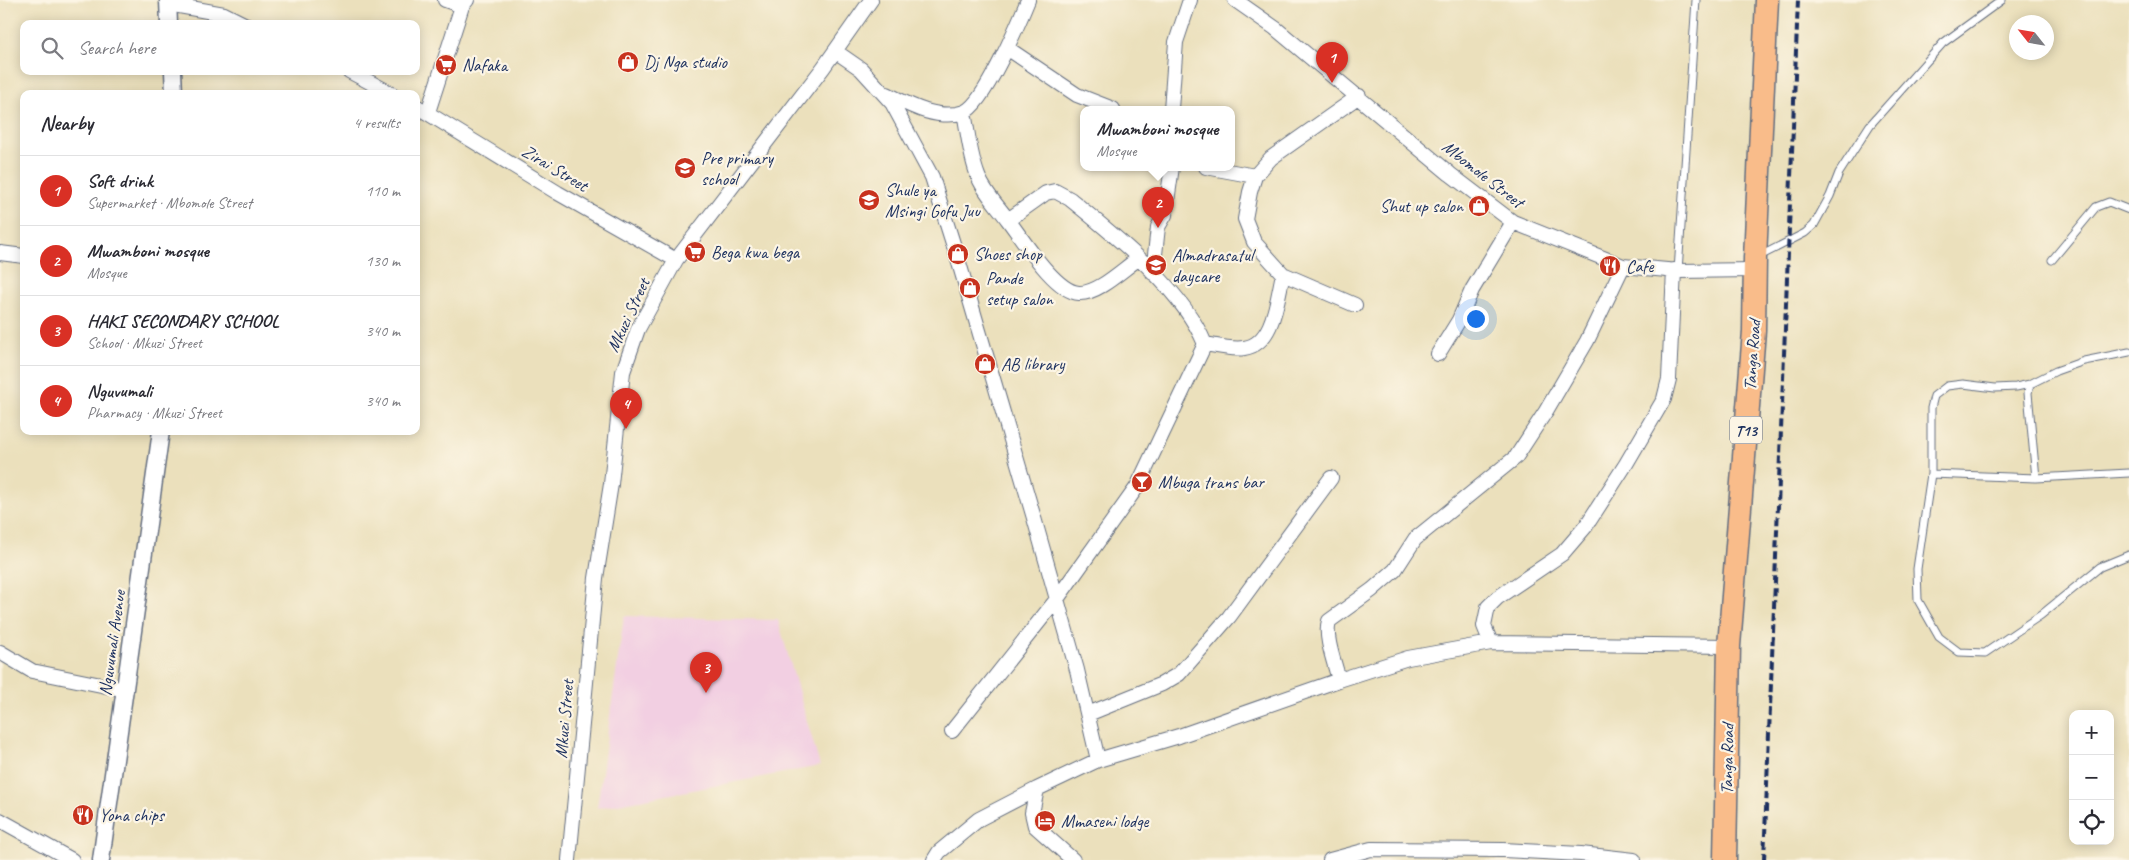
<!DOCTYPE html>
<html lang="en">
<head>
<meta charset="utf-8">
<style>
	body { margin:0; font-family:Caveat,sans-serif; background:#f2f2f3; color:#2b2b33 }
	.controls { position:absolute; right:15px; bottom:15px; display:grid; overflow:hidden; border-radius:10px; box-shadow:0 2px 12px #0003 }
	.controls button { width:45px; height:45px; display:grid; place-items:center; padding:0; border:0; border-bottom:1px solid #e1e1e2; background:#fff; color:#2b2b33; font:25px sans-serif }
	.compass { position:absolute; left:2009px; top:15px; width:45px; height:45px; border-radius:50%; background:#fff; box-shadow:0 2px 12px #0003; rotate:301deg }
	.you { position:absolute; left:1475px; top:318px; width:18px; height:18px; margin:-12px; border:4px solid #fff; border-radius:50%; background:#1a73e8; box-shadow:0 0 0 8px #1a73e833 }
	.badge { display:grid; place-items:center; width:32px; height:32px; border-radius:50%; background:#d93025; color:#fff; font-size:16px; font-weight:700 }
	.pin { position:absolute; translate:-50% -41px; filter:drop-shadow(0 1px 2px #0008) }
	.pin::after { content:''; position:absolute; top:26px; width:18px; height:15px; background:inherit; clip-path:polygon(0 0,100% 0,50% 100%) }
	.popup { position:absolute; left:1080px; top:106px; width:155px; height:65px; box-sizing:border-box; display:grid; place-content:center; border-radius:10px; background:#fff; filter:drop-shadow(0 1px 4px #0005); font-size:16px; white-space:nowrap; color:#7c7c81 }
	.popup b { font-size:19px; color:#2b2b33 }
	.popup::after { content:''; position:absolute; left:50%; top:100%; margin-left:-10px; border:10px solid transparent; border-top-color:#fff }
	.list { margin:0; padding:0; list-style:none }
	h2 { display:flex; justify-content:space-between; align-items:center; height:65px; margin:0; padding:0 20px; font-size:21px }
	h2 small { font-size:16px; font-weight:400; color:#7c7c81 }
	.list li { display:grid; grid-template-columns:32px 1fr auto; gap:15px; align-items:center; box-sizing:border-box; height:70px; padding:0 20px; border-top:1px solid #e1e1e2 }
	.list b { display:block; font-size:19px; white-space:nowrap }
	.list p { margin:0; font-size:16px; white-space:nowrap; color:#7c7c81 }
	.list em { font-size:16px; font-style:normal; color:#7c7c81 }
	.icon { flex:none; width:28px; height:28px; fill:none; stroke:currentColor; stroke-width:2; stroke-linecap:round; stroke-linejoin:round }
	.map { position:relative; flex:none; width:2129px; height:860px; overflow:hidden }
	.search { position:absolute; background:#fff; box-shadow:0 2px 12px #0003; left:20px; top:20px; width:400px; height:55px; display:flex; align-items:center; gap:12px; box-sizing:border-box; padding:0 18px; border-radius:10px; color:#7c7c81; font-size:19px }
	.panel { position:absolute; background:#fff; box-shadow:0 2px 12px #0003; left:20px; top:90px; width:400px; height:345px; border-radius:10px }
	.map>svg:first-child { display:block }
</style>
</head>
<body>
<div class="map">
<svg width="2129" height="860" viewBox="0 0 2129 860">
	<rect width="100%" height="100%" fill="#fcf5e5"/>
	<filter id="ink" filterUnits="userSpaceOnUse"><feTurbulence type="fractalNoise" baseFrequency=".02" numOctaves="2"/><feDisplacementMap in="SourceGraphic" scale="10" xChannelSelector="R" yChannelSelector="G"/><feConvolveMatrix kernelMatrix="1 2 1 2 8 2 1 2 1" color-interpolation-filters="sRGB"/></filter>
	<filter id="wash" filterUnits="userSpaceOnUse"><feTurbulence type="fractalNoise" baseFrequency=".0096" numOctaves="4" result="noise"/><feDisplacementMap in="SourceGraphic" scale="20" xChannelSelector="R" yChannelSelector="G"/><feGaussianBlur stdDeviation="1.12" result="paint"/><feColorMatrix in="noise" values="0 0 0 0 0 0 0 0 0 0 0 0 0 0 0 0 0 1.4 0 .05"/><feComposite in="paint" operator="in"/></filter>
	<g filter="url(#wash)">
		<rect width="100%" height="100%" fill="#ebe0bc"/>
		<path fill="#f2cfe2" d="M624,616L778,620L820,766L597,808Z"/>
	</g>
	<g filter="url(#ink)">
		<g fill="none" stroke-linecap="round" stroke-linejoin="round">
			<g stroke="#646d7f" stroke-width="9">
				<path id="service" d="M1758,257L1805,233L1814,225L1830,196L1839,173L1870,125L1943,43L2002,0
					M2052,260L2096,207L2109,202L2129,210
					M1678,271L1696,0
					M2129,352L2084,361L2056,371L2030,384L2016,387L1995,388L1963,384L1947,386L1934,396L1931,408V474L1917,569L1918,600L1939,637L1959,652L1985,653L2041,615L2100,567L2129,555
					M2030,384L2028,393L2036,478
					M1931,474L2036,478L2129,473"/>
			</g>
			<g stroke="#646d7f" stroke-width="16">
				<path id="minor" d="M445,0L462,6
					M1235,0L1275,28L1450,174L1513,222L1623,266L1678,271L1755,270
					M168,4L224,14L244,24
					M1007,48L1077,95L1113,109
					M835,51L861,69L892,103L932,177L957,256L1034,518L1077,670L1098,760
					M349,71L392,94
					M887,94C909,105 938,121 964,112C984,105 1019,22 1028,0
					M416,106L558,193L676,260
					M1171,109L1176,42L1190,0
					M428,112L462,6L467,0
					M964,112C968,133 970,156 978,176C984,192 998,206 1008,220C1022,238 1055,292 1079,293C1098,294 1123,269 1138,259
					M1206,167L1255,176
					M0,253L24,256
					M1153,273L1158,227L1165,215L1172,167
					M1355,305L1283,274L1254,242L1245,219L1250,192L1255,176L1271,158L1359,96
					M1205,344C1217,346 1232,350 1244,348C1274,344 1277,299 1283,274
					M1438,354L1459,320L1472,290L1513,222
					M1491,643L1484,626L1488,607L1497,598L1562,554L1586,526L1626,464L1664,399L1669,379L1674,270
					M0,652L32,671L126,690
					M1339,680C1335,664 1324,636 1329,621L1372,590L1395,570L1415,539L1516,457L1546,411L1587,341L1623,266
					M1088,714L1162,684L1179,674L1229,617L1331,478
					M952,731L1057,599L1137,487L1205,344C1182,288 1116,237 1070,199L1055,191L1046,193L1008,220
					M1037,789L1032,813L1035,826L1073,860
					M0,820L72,860
					M569,860L596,578L611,484L623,372L638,329L676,260L823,68L871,0
					M934,860L939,852L979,819L1037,789L1098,760L1179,736L1339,680L1408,658L1491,643L1729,646
					M1330,860L1371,849L1503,850L1581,854L1634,860"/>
			</g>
			<g stroke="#646d7f" stroke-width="19">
				<path id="tertiary" d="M168,0L169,24
					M173,71L174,94
					M101,860L161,431"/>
			</g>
			<g stroke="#646d7f" stroke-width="25">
				<path id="trunk" d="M1725,860L1729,646L1754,331L1755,258L1767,0"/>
			</g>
			<use href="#service" stroke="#fff" stroke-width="7"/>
			<use href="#minor" stroke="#fff" stroke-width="14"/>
			<use href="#tertiary" stroke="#fff" stroke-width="16"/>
			<use href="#trunk" stroke="#f9bc8a" stroke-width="22"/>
			<path stroke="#1b2f5e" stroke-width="4" stroke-dasharray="8 4" stroke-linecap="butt" d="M1764,860L1798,0"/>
		</g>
	</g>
	<defs>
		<g id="shop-disc" transform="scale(1.125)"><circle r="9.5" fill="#c8321e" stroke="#fcf5e5"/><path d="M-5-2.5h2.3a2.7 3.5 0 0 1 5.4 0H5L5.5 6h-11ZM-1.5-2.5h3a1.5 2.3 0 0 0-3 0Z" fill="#fff"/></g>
		<g id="supermarket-disc" transform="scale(1.125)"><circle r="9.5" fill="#c8321e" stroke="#fcf5e5"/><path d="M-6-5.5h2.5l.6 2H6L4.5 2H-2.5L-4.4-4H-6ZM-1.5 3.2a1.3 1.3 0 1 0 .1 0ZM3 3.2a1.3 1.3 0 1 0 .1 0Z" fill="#fff"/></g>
		<g id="school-disc" transform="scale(1.125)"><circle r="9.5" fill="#c8321e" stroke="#fcf5e5"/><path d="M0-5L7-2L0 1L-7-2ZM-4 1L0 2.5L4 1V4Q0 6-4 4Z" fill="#fff"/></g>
		<g id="restaurant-disc" transform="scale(1.125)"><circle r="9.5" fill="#c8321e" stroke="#fcf5e5"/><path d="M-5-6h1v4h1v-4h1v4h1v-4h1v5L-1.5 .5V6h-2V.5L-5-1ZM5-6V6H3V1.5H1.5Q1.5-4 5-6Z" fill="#fff"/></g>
		<g id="bar-disc" transform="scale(1.125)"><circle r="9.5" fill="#c8321e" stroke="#fcf5e5"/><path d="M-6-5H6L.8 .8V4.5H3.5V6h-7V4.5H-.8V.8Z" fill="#fff"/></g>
		<g id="hotel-disc" transform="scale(1.125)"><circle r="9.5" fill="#c8321e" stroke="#fcf5e5"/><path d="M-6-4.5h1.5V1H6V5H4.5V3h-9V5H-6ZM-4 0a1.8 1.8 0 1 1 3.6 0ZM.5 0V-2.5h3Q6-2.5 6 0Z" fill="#fff"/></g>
	</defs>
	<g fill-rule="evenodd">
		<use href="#shop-disc" x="628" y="62"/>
		<use href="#supermarket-disc" x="446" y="65"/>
		<use href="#school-disc" x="685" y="168"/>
		<use href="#school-disc" x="869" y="200"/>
		<use href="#shop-disc" x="1479" y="206"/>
		<use href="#supermarket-disc" x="695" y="252"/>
		<use href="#shop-disc" x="958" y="254"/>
		<use href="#school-disc" x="1156" y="265"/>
		<use href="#restaurant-disc" x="1610" y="266"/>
		<use href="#shop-disc" x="970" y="288"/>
		<use href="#shop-disc" x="985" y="364"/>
		<use href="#bar-disc" x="1142" y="482"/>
		<use href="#restaurant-disc" x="83" y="815"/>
		<use href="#hotel-disc" x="1045" y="821"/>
	</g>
	<g text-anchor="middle" stroke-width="4.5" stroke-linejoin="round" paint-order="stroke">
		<rect fill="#fcf5e5" stroke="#5e6a86" stroke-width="1" x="1730" y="416.5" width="32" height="27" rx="4"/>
		<g font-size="16" font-weight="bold" fill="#1b2f5e">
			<text x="1746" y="436">T13</text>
		</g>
		<g font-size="18" fill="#1b2f5e" stroke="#fcf5e5" text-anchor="start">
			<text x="644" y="68">Dj Nga studio</text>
			<text x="462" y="71">Nafaka</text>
			<text x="701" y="164">Pre primary<tspan x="701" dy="21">school</tspan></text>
			<text x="885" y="196">Shule ya<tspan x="885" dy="21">Msingi Gofu Juu</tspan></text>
			<text x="1463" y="212" text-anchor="end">Shut up salon</text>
			<text x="711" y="258">Bega kwa bega</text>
			<text x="974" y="260">Shoes shop</text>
			<text x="1172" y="261">Almadrasatul<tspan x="1172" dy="21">daycare</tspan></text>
			<text x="1626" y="272">Cafe</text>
			<text x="986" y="284">Pande<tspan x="986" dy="21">setup salon</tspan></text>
			<text x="1001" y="370">AB library</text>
			<text x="1158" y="488">Mbuga trans bar</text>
			<text x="99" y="821">Yona chips</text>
			<text x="1061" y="827">Mmaseni lodge</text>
		</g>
		<g font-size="18" fill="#1b2f5e" stroke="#fcf5e5">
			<text transform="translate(555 168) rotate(31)" y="6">Zirai Street</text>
			<text transform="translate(1483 174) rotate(38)" y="6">Mbomole Street</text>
			<text transform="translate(628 315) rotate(-65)" y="6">Mkuzi Street</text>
			<text transform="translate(1752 355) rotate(-86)" y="6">Tanga Road</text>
			<text transform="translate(112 643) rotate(-82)" y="6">Nguvumali Avenue</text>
			<text transform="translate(564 719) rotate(-85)" y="6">Mkuzi Street</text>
			<text transform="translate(1727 759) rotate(-89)" y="6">Tanga Road</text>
		</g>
	</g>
</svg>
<div class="controls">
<button>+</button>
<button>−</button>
<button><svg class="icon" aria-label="locate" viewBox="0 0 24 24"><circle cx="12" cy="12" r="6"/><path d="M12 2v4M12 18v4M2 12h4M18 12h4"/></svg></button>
</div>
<svg class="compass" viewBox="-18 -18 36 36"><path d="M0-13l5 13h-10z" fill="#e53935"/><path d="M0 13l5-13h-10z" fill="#7c7c81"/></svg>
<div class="you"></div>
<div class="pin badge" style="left:1332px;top:83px">1</div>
<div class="pin badge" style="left:1158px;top:228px">2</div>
<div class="popup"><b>Mwamboni mosque</b>Mosque</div>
<div class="pin badge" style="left:706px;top:693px">3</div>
<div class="pin badge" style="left:626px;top:429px">4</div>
<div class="search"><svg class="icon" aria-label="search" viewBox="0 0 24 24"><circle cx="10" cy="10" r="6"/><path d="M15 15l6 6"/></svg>Search here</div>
<section class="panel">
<h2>Nearby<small>4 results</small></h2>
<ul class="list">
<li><span class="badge">1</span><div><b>Soft drink</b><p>Supermarket · Mbomole Street</p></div><em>110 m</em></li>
<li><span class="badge">2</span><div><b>Mwamboni mosque</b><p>Mosque</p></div><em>130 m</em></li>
<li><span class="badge">3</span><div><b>HAKI SECONDARY SCHOOL</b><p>School · Mkuzi Street</p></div><em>340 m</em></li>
<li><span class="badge">4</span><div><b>Nguvumali</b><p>Pharmacy · Mkuzi Street</p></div><em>340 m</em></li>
</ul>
</section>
</div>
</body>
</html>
